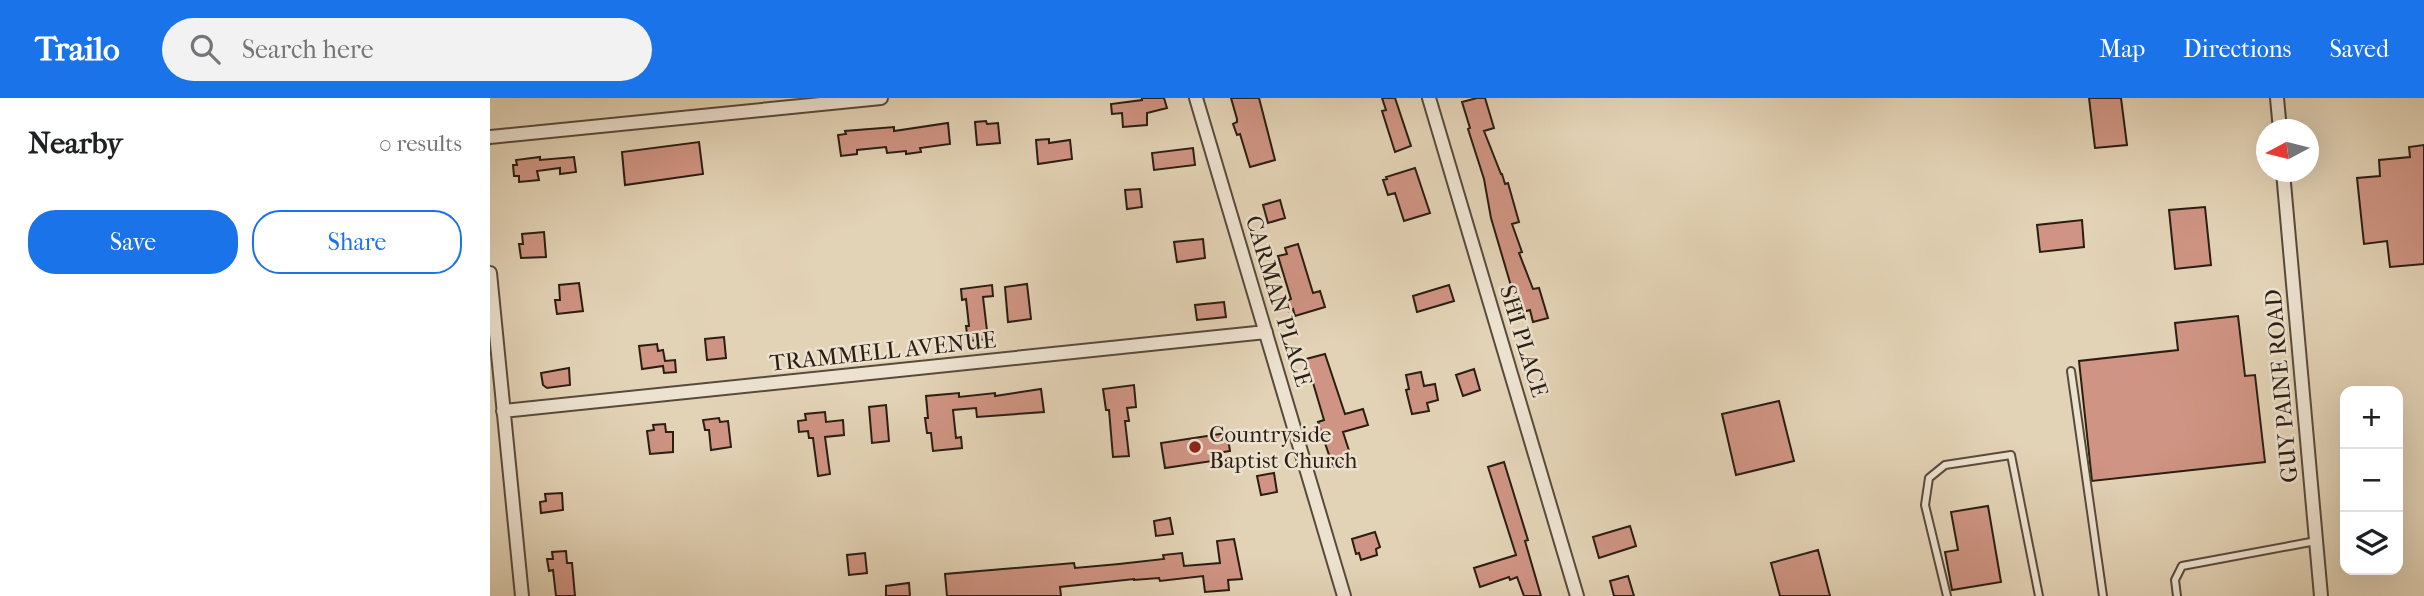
<!DOCTYPE html>
<html lang="en">
<head>
<meta charset="utf-8">
<style>
	body { margin:0; font-family:"IM FELL French Canon",serif; background:#f2f2f2; color:#202124 }
	.controls { position:absolute; right:21px; bottom:21px; display:grid; overflow:hidden; border-radius:14px; box-shadow:0 7px 28px #0002 }
	.controls button { width:63px; height:63px; display:grid; place-items:center; padding:0; border:0; border-bottom:2px solid #e0e0e0; background:#fff; color:#202124; font:35px sans-serif }
	.compass { position:absolute; left:1766px; top:21px; width:63px; height:63px; border-radius:50%; background:#fff; box-shadow:0 7px 28px #0002; rotate:263deg }
	.list { margin:0; padding:0; list-style:none }
	h2 { display:flex; justify-content:space-between; align-items:center; height:91px; margin:0; padding:0 28px; font-size:30px }
	h2 small { font-size:23px; font-weight:400; color:#757577 }
	.actions { display:flex; gap:14px; padding:21px 28px }
	.actions a { flex:1; padding:16px 0; border:2px solid #1a73e8; border-radius:28px; text-align:center; font-size:24px; color:#1a73e8 }
	.actions .main { background:#1a73e8; color:#fff }
	.icon { flex:none; width:38px; height:38px; fill:none; stroke:currentColor; stroke-width:2; stroke-linecap:round; stroke-linejoin:round }
	.map { position:relative; flex:none; width:1934px; height:498px; overflow:hidden }
	header { display:flex; align-items:center; gap:42px; box-sizing:border-box; height:98px; padding:0 35px; background:#1a73e8; color:#fff }
	header strong { font-size:33px }
	nav { display:flex; gap:38px; margin-inline-start:auto; font-size:24px }
	.search { width:490px; height:63px; background:#f2f2f2; display:flex; align-items:center; gap:18px; box-sizing:border-box; padding:0 24px; border-radius:38px; color:#757577; font-size:26px }
	main { display:flex }
	aside { flex:1; background:#fff }
	.map>svg:first-child { display:block }
</style>
</head>
<body>
<header>
<strong>Trailo</strong>
<div class="search"><svg class="icon" aria-label="search" viewBox="0 0 24 24"><circle cx="10" cy="10" r="6"/><path d="M15 15l6 6"/></svg>Search here</div>
<nav><a>Map</a><a>Directions</a><a>Saved</a></nav>
</header>
<main>
<aside>
<h2>Nearby<small>0 results</small></h2>
<ul class="list">
</ul>
<div class="actions"><a class="main">Save</a><a>Share</a></div>
</aside>
<div class="map">
<svg width="1934" height="498" viewBox="0 0 1934 498">
	<rect width="100%" height="100%" fill="#e3d3b6"/>
	<filter id="stains"><feTurbulence type="fractalNoise" baseFrequency=".00286" numOctaves="4"/><feColorMatrix values="0 0 0 0 .2 0 0 0 0 .09 0 0 0 0 .02 0 0 0 .5 -.17"/></filter>
	<radialGradient id="worn" r=".72"><stop offset=".6" stop-color="#630" stop-opacity="0"/><stop offset="1" stop-color="#630" stop-opacity=".3"/></radialGradient>
	<path fill="#cf9483" stroke="#2a1d12" stroke-width="2" d="M652,0H674L677,10L657,15V27L633,29L632,15L622,16L621,6L652,2Z
		M741,0H769L785,62L760,69L750,36L747,37L743,26L747,24V21Z
		M892,0H905L921,48L905,54L892,13L896,12Z
		M987,0H995L1004,30L994,33L1011,76H1012L1015,86L1018,85L1029,124L1022,126L1032,154L1029,155L1043,191L1049,190L1058,220L1043,224L1040,212L1029,215L1001,120L994,81L978,31L980,30L972,4Z
		M1599,0H1631L1637,47L1605,50Z
		M496,23L497,26L508,25L510,45L487,47L485,24Z
		M458,25L460,46L430,50L431,54L416,56V53L397,55L396,49L367,52V56L351,58L348,37L356,36L355,33L404,29V33Z
		M559,41V45L580,42L582,61L548,66L546,42Z
		M209,44L213,76L135,87L132,54Z
		M1934,47V166L1900,169L1897,143L1874,146L1867,80L1890,78L1889,62L1920,59L1919,49Z
		M703,50L705,67L664,72L662,55Z
		M50,59V62L84,59L86,74L70,76V70L47,73L49,82L29,84V78H24L23,67H27L26,62Z
		M925,70L940,115L914,123L905,95L898,97L893,82L897,81L896,79Z
		M650,91L652,109L637,111L635,92Z
		M790,102L795,120L778,125L773,107Z
		M1715,109L1721,167L1685,171L1679,112Z
		M1592,122L1594,149L1550,154L1547,127Z
		M54,134L56,159L31,160L29,146H33L32,136Z
		M713,141L715,160L687,164L684,144Z
		M808,146L823,195L830,193L835,209L805,218L803,211L799,213L796,203L801,201L788,158L797,156L795,150Z
		M89,185L93,213L67,216L65,202H70L69,187Z
		M537,186L541,221L518,224L515,189Z
		M502,187L503,198L493,199L498,241L478,243L476,228H479L476,201L472,202L471,191Z
		M959,187L964,203L927,214L923,198Z
		M734,204L736,219L707,222L705,207Z
		M1748,218L1755,278L1765,277L1775,364L1602,383L1589,263L1688,252L1685,225Z
		M234,239L236,260L217,262L215,241Z
		M167,246L168,253L173,252L175,263L185,262L186,274L174,275L173,268L152,271L149,248Z
		M835,256L855,316L873,311L878,327L853,334L862,362L843,369L828,324L834,322L816,261Z
		M79,270L80,287L57,290L53,287L51,275Z
		M984,271L990,292L973,298L966,277Z
		M931,274L934,288L945,286L948,302L937,305L939,313L922,316L916,292L919,291L916,277Z
		M644,287L646,309L637,310L639,323H635L639,358L623,359L619,312H616L613,291Z
		M551,291L554,314L487,319L486,310L463,312L466,340L471,339L472,350L443,353L441,335H437L435,320H438L436,298L469,295V299L505,295V298Z
		M1289,303L1304,363L1246,377L1232,316Z
		M396,307L399,343L382,345L379,309Z
		M335,314L336,324L353,322L354,337L335,339L340,376L328,378L323,340H319L318,333L309,334L308,323L316,322L315,316Z
		M229,320L230,324L238,323L241,349L221,352L219,332H215L213,322Z
		M175,326L176,334H183V354L160,356L157,333L164,332L163,327Z
		M737,335L740,353L728,355L729,362L675,370L671,345Z
		M1014,364L1038,442L1035,443L1051,498H1034L1027,479L1020,482L1019,479L990,489L984,470L1026,457L998,369Z
		M784,375L787,394L771,397L767,378Z
		M72,395L73,412L51,415L50,404L56,403L55,396Z
		M1498,408L1511,484L1462,492L1455,454L1468,452L1461,414Z
		M680,420L683,436L666,438L664,423Z
		M1140,428L1146,448L1109,460L1103,439Z
		M885,434L890,449L886,451L887,457L871,462L869,455L866,456L862,441Z
		M744,441L752,481L738,482L739,492L715,494L713,478L670,483L669,480L644,482V481L570,489L571,498H457L455,476L584,465L585,470L629,466L674,461L673,457L692,455L694,468L730,465L727,443Z
		M1328,452L1340,498H1290L1281,465Z
		M76,453L77,465H82L85,498H66L63,472L59,473L57,461H63L62,454Z
		M375,455L377,475L359,477L357,457Z
		M1138,478L1144,498H1124L1120,483Z
		M419,485L420,498H396V488Z"/>
	<g fill="none" stroke-linecap="round" stroke-linejoin="round">
		<g stroke="#584a3b" stroke-width="10">
			<path id="service" d="M1581,273L1613,498
				M1457,498L1435,407L1439,380L1455,367L1521,357L1549,498
				M1687,498L1685,482L1692,468L1826,443"/>
		</g>
		<g stroke="#584a3b" stroke-width="16">
			<path id="minor" d="M706,0L854,498
				M939,0L1087,498
				M1787,0L1790,32
				M0,39L391,0
				M1793,74L1831,498
				M0,175L32,498
				M13,313L776,234"/>
		</g>
		<use href="#service" stroke="#ede2d0" stroke-width="6"/>
		<use href="#minor" stroke="#ede2d0" stroke-width="12"/>
	</g>
	<circle fill="#8f2418" stroke="#ede2d0" stroke-width="2.5" cx="705" cy="349" r="7"/>
	<g text-anchor="middle" stroke-width="5" stroke-linejoin="round" paint-order="stroke">
		<g font-size="23" fill="#2a1d12" stroke="#ede2d0">
			<text transform="translate(789 203) rotate(73)" y="8">CARMAN PLACE</text>
			<text transform="translate(1034 243) rotate(73)" y="8">SHI PLACE</text>
			<text transform="translate(393 253) rotate(-6)" y="8">TRAMMELL AVENUE</text>
			<text transform="translate(1791 288) rotate(-95)" y="8">GUY PAINE ROAD</text>
		</g>
		<g font-size="23" fill="#2a1d12" stroke="#ede2d0" text-anchor="start">
			<text x="719" y="344">Countryside<tspan x="719" dy="26">Baptist Church</tspan></text>
		</g>
	</g>
	<rect width="100%" height="100%" filter="url(#stains)"/>
	<rect width="100%" height="100%" fill="url(#worn)"/>
</svg>
<div class="controls">
<button>+</button>
<button>−</button>
<button><svg class="icon" aria-label="layers" viewBox="0 0 24 24"><path d="M12 4l9 5-9 5-9-5zM3 14l9 5 9-5"/></svg></button>
</div>
<svg class="compass" viewBox="-18 -18 36 36"><path d="M0-13l5 13h-10z" fill="#e53935"/><path d="M0 13l5-13h-10z" fill="#757577"/></svg>
</div>
</main>
</body>
</html>
